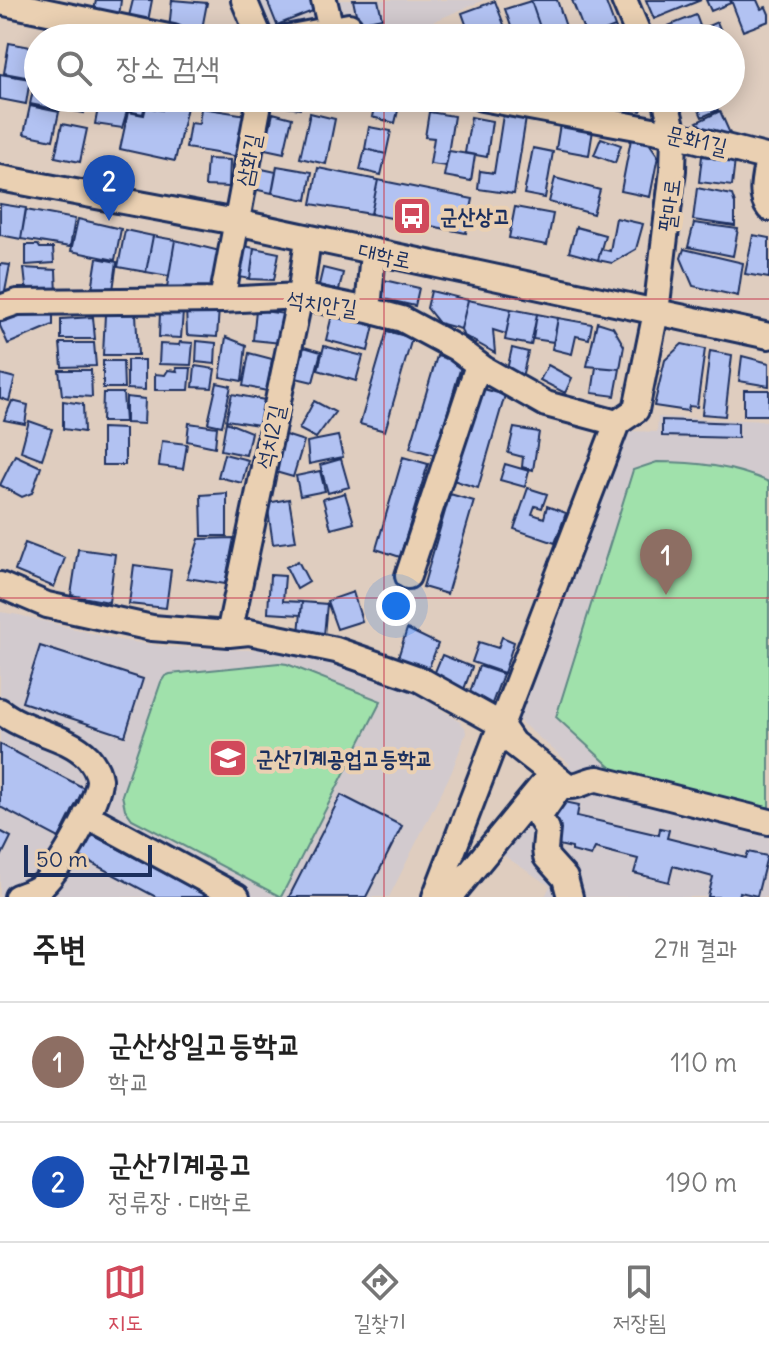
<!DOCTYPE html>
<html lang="ko">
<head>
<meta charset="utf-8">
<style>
	body { margin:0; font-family:Delius,"Poor Story",sans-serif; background:#f2f2f2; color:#222 }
	.scale { position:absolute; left:24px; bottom:20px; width:128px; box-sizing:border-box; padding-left:8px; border:4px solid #1b2f5e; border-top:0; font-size:22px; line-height:28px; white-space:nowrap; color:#1b2f5e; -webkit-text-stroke:6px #ead0b2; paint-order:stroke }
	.you { position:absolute; left:396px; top:606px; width:28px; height:28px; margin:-20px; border:6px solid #fff; border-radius:50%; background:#1a73e8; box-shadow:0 0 0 12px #1a73e833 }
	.badge { display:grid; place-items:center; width:52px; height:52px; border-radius:50%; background:#d1495b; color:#fff; font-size:26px; font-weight:700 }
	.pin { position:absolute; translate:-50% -66px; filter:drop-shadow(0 2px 4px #0008) }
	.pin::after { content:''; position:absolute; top:42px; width:28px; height:24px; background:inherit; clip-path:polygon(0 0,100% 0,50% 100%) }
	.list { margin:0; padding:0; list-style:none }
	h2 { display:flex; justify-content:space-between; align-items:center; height:104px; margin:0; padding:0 32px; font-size:34px }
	h2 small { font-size:26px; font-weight:400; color:#767676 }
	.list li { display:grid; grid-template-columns:52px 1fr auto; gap:24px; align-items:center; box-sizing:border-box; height:120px; padding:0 32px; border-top:2px solid #e0e0e0 }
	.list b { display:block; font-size:30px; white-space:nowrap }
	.list p { margin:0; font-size:26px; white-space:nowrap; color:#767676 }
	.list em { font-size:26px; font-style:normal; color:#767676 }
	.icon { flex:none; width:44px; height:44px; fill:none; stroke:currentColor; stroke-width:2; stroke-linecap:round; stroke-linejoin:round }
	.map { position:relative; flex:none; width:769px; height:897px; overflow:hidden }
	.search { position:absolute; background:#fff; box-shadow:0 4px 20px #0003; left:24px; right:24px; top:24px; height:88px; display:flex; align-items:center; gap:20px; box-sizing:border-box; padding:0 28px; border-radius:44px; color:#767676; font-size:30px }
	.sheet { height:344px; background:#fff }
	nav { display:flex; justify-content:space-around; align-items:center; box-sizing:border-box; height:112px; border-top:2px solid #e0e0e0; background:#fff; font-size:22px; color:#767676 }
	nav a { display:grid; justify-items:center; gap:4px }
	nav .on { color:#d1495b }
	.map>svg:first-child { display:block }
</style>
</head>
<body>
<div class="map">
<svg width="769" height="897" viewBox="0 0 769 897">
	<rect width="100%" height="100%" fill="#dfcdbf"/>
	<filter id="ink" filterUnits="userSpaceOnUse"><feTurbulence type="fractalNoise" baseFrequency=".0125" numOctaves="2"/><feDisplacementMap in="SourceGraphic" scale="16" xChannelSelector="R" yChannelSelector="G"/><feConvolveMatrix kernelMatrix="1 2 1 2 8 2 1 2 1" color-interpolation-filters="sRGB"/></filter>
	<g filter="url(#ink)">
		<path fill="#d2cace" d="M255,0H484L432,22L438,38H271Z
			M658,417L769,421V897H545L550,886L500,853L570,764L516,718L622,438L632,431L657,432Z
			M0,612L19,615L119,640L169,647L249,650L286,643L403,685L459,721L465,727L466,733L452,771L389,897H0Z"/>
		<path fill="#a0e1ab" stroke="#5e8884" stroke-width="2" d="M657,462C696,462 733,466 769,482V808L615,771L556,717L633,470Z
			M279,663L287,664L381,701L281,897L132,819L125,809L122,795L161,682L165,676L170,674Z"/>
		<path fill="#b2c2f2" stroke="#1b2f5e" stroke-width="2" d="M96,0H121L119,16L94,11Z
			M133,0H152L148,21L129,16Z
			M172,0L207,3L201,34L169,30Z
			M267,0H320L323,7L277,25Z
			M353,0H378L382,18L358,23Z
			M534,0H557L568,33L543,36L531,1Z
			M572,0H605L615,27L587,38Z
			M646,0H701L654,19Z
			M706,0H730L731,3L711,11Z
			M731,0H757L761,9L766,7L769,14V21L743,31Z
			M495,1L509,38H471L462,13Z
			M531,1L543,36L515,38L505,9Z
			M696,15L700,26L673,37L668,26Z
			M717,22L724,38H705L701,29Z
			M386,25L390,38H360L359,33Z
			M615,27L620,38H588Z
			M9,43L36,48L31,78L4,73Z
			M0,74L30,79L26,104L0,99Z
			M35,81L38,82V98H63L60,110L30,104Z
			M66,98H88L84,113L64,109Z
			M100,98H130L129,100L145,104L143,114L127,111L122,128L95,124Z
			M164,98H189L175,161L120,149L128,112L144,115L146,107L162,110Z
			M273,98H302L300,109L271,105Z
			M376,98H401L395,123L372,117Z
			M602,98H644L646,102L641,111L601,103Z
			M703,98H712L718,110L702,117L695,101Z
			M30,106L59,112L53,140L24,134Z
			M201,108L247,115L240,157L186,148L190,123L199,124Z
			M720,111L732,138L711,136L697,122Z
			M429,112L454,116L446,166L430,164L434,138L425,137Z
			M273,113L292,118L284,153L265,149Z
			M310,113L335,119L326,164L300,158Z
			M503,115L526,118L514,194L478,189L480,171L494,173Z
			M471,117L492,121L487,157L465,153Z
			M62,124L87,129L80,162L55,157Z
			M560,124L593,130L589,155L556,149Z
			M369,127L391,131L386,154L365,149Z
			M601,138L621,145L615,163L594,155Z
			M631,139L649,143L658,156L650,197L621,191Z
			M533,148L553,152L545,198L524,194Z
			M365,149L386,154L381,175L360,170Z
			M449,151L475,155L471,181L444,176Z
			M702,156L735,160L732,186L699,182Z
			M207,159L230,160L229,187L205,186Z
			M277,166L312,172L307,200L272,193Z
			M253,167L276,172L272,193L249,188Z
			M318,168L378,180L371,214L311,204Z
			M555,178L600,190L593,214L549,202Z
			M378,180L473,199L466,233L371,214Z
			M697,188L732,195L735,204V226L693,220Z
			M0,204L26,208L21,239L0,235Z
			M515,207L553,214L547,245L509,238Z
			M26,210L75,219L70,247L21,239Z
			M616,218L643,224L636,249L612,263L598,260L601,249L610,251Z
			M78,219L121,229L115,260L71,251Z
			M694,223L738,229L733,256L688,247Z
			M576,227L605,235L598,260L569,252Z
			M125,230L153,236L146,272L118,267Z
			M753,235L769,238V278L745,274Z
			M153,236L175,240L169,276L146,272Z
			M175,240L220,251L215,291L166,293Z
			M235,244L254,248L250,279L229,275Z
			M26,245H38L40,248H53L54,263L26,265Z
			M254,248L279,253L274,280L250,279Z
			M684,249L743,263L738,296L693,286L681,258Z
			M97,258L117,262L112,297L91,296Z
			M0,264L10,265L4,297H0Z
			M24,268L56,270L57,295L27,296Z
			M323,268L343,273L339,290L319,285Z
			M384,280L419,288L415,306L380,298Z
			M431,291L468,300L461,329L439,323L427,308Z
			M468,300L511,309L506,334L493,330L495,353L463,335L461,329Z
			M186,306L219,308L217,337L187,335Z
			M511,309L537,314L531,345L505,340Z
			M256,310L285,314L281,343L253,340Z
			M53,311V325L8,344L0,326V315Z
			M333,311L375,321L368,351L326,340Z
			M160,312H183L181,338L159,337Z
			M136,313L138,355H103L105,314Z
			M537,314L558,318L554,342L533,339Z
			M93,317L95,339H61V319Z
			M558,318L592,324L589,339L576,336L572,354L552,349Z
			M597,322L613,327L624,346L620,369L587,366Z
			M387,331L412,338L385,431L360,424Z
			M226,337L246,345L242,381L220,377Z
			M197,341L216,343L215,364L196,362Z
			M180,342L193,343L191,365L159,364L160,344L179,345Z
			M60,343H94L96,366L62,367Z
			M682,344L705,349L697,407L689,406L688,411L654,406L665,360Z
			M324,346L363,356L356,381L318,370Z
			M304,347L321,352L313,382L296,378Z
			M512,348L528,352L522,377L506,374Z
			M710,351L732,355L725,416L702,414Z
			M249,353L272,359L267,391L243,386Z
			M437,356L462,363L435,455L410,448Z
			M742,356L769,363V386L739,381Z
			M127,360H145V390L127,389Z
			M103,361H123L124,388H103Z
			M548,365L572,378L565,393L540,380Z
			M195,366L215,369L212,388L193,387Z
			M596,367L620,369L615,396L592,393Z
			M176,368H191L189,390H155V374L165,375L168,370L177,371Z
			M59,370H91L92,397L62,395Z
			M0,374L15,378L9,401L0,398Z
			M217,383L231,386L222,426L208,423Z
			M480,388L505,395L478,488L453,480Z
			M744,390H769V415H744Z
			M103,393H123L125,422H102Z
			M232,394L265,400L259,425L226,420Z
			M126,397L145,399L144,424L126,423Z
			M12,401L28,405L25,424L4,420Z
			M63,401L83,404L84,432L63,429Z
			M314,401L335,412L316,438L299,429Z
			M662,420L738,423V438L662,436Z
			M29,421L52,429L42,459L21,451Z
			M226,422L251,432L246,455L221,450Z
			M189,423L217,427L215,447L187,441Z
			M102,428L125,429V465H102Z
			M514,428L539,432L533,470L522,467L523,457L508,453Z
			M282,434L304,441L293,477L272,471Z
			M338,436L343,457L309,464L307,442Z
			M162,441L187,444L183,469L159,466Z
			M224,454L248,460L242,483L218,477Z
			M15,455L41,467L32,493L22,497L0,485Z
			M403,457L428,464L400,557L376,549Z
			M341,459L349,487L328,493L320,465Z
			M505,464L529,471L525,487L500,480Z
			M320,471L325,491L300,496L296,476Z
			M528,488L547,494L542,508L535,506L532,514L544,518L547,506L566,513L555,543L514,529Z
			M227,493V536H202L201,495Z
			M345,493L354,523L331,529L323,499Z
			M450,494L474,501L447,594L423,587Z
			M289,499L296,541L273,544L267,503Z
			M234,538L225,584L187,578L199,539Z
			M25,543L65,558L54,587L15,571Z
			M78,549L115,554L109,602L71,595Z
			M298,561L309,582L297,589L286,567Z
			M134,565L171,570L166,608L129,604Z
			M270,575L285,576L283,601L302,602L301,615L268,613Z
			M353,592L362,621L337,629L327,601Z
			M302,602L327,604L324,635L299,633Z
			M407,629L438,644L426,675L397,661Z
			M502,637L514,642L504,673L472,662L479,642L498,648Z
			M40,646L143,679L125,736L22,702Z
			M442,655L472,667L463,692L432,679Z
			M479,666L503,674L491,706L468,698Z
			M0,744L84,788L59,838L0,807Z
			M341,795L402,826L366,897H289Z
			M560,801L579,805L577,816L659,835L660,828L669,830L667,838L746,858L748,852L767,856L757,896L740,892L739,897H708L713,877L673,866L669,882L634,873L638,859L595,848L591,856L572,851V848L550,843Z
			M0,831L11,837L0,859Z
			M87,832L209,897H156L75,854Z"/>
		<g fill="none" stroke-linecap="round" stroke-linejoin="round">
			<g stroke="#1b2f5e" stroke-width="30">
				<path id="minor" d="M244,0L260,38
					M324,0L331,29
					M624,0L640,38
					M0,2L173,38
					M286,38L349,26
					M482,98L674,134L769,158
					M768,158C766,174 758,195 769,208
					M0,178L236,222L769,336
					M222,300L260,98
					M0,308L17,302L222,300L300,296L368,310L402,319L456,348L484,369L546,404L617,423
					M368,310L373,252
					M408,576L478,365
					M0,585L47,605L152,628L229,634L249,632L336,650L419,679L500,724
					M229,634L300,296L308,239
					M0,711C26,732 65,734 88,757C93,763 98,771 99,779C100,799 57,875 40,887C33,892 24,894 17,897
					M500,724L513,743L568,786C579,787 588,779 598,779L769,822
					M557,791L539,817L547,829L545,849L546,857L565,878L570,897
					M86,815L237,897
					M435,897L617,423L636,410L656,312L673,170L674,134L665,98
					M450,897L552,773"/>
			</g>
			<use href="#minor" stroke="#ead0b2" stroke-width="24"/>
		</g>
	</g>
	<path fill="none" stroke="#c8485b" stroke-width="2" stroke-opacity="0.55" d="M384,0V38M384,98V897M0,299H769M0,598H769"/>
	<defs>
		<g id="bus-square" transform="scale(2)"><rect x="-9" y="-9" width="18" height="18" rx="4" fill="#d1495b" stroke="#ead0b2"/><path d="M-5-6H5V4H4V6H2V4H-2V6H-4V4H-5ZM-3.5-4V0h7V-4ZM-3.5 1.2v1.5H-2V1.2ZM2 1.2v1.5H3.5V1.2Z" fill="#fff"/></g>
		<g id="school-square" transform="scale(2)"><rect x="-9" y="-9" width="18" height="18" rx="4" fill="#d1495b" stroke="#ead0b2"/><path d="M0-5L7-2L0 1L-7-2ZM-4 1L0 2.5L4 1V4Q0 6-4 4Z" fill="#fff"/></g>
	</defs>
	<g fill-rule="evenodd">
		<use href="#bus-square" x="412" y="216"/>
		<use href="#school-square" x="228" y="758"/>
	</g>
	<g text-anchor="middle" stroke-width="8" stroke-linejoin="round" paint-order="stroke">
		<g font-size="22" fill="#1b2f5e" stroke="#ead0b2">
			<text transform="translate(697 140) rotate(13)" y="8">문화1길</text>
			<text transform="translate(248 160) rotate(-79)" y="8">삼화길</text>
			<text transform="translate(669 205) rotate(-83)" y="8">팔마로</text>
			<text transform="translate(385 255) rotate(12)" y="8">대학로</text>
			<text transform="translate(322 303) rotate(8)" y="8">석치안길</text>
			<text transform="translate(270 437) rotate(-78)" y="8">석치2길</text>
		</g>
		<g font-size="22" font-weight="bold" fill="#1b2f5e" stroke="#ead0b2" text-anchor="start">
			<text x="440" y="224">군산상고</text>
			<text x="256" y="766">군산기계공업고등학교</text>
		</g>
	</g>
</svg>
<div class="scale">50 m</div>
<div class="you"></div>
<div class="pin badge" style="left:666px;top:595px;background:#8d6e63">1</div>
<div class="pin badge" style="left:109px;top:221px;background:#1a4fb4">2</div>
<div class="search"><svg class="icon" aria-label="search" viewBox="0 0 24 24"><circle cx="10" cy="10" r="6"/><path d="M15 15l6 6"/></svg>장소 검색</div>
</div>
<section class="sheet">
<h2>주변<small>2개 결과</small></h2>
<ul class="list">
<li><span class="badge" style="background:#8d6e63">1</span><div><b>군산상일고등학교</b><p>학교</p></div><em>110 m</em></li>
<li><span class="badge" style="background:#1a4fb4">2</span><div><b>군산기계공고</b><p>정류장 · 대학로</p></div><em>190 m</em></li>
</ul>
</section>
<nav>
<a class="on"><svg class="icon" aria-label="map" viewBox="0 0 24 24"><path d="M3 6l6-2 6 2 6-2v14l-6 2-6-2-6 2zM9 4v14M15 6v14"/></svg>지도</a>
<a><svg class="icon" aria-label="directions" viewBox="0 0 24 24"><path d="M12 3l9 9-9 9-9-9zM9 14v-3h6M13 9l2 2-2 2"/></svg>길찾기</a>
<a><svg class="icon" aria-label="saved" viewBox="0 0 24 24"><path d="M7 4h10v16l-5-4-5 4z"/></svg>저장됨</a>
</nav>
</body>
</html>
